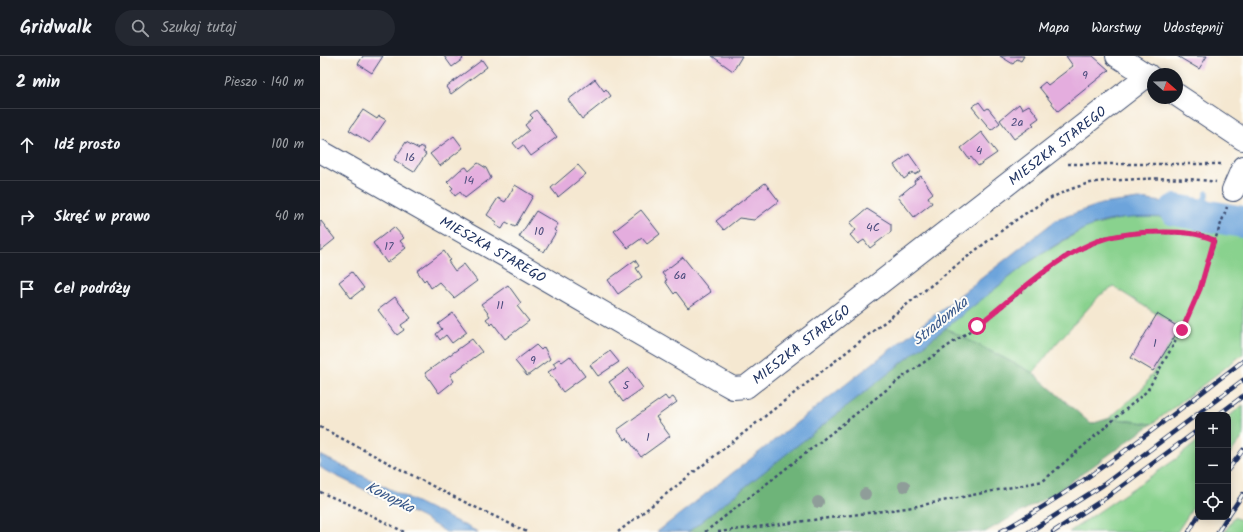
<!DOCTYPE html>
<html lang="pl">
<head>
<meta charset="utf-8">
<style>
	body { margin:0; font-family:Kalam,sans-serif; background:#242831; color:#f1f3f6 }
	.controls { position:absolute; right:12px; bottom:12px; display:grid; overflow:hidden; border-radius:8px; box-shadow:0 2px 10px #0003 }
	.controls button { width:36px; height:36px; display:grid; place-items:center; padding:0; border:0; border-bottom:1px solid #363941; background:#171b24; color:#f1f3f6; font:20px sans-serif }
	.compass { position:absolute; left:827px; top:12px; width:36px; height:36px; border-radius:50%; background:#171b24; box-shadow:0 2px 10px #0003; rotate:110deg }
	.stop { position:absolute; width:12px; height:12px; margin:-9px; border:3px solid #db2777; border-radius:50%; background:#fff }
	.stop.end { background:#db2777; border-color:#fff; box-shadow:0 1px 4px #0008 }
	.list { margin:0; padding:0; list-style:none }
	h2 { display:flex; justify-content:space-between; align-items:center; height:52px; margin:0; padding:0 16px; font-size:17px }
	h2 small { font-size:13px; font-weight:400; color:#9ea1a6 }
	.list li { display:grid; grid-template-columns:26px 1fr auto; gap:12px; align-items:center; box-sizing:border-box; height:72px; padding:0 16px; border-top:1px solid #363941 }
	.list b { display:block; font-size:15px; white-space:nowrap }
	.list em { font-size:13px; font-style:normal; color:#9ea1a6 }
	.icon { flex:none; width:22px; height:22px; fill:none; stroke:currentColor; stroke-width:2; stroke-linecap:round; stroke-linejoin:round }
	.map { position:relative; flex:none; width:923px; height:476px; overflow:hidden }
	header { display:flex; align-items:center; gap:24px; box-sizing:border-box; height:56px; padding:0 20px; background:#171b24; border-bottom:1px solid #363941 }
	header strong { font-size:19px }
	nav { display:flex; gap:22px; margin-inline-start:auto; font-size:14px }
	.search { width:280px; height:36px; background:#242831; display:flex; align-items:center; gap:10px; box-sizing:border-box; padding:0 14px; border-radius:22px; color:#9ea1a6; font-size:15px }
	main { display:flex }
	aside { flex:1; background:#171b24 }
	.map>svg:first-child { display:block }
</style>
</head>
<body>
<header>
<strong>Gridwalk</strong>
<div class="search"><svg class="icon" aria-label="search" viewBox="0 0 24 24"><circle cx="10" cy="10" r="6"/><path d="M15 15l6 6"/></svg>Szukaj tutaj</div>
<nav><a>Mapa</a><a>Warstwy</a><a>Udostępnij</a></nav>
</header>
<main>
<aside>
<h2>2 min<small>Pieszo · 140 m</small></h2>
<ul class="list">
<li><svg class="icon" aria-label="ahead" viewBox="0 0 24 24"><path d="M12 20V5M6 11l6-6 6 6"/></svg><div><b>Idź prosto</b></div><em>100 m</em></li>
<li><svg class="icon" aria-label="right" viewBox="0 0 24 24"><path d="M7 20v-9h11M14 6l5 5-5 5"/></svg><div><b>Skręć w prawo</b></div><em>40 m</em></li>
<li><svg class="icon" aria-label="arrive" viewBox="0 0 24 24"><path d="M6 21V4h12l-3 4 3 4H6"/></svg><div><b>Cel podróży</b></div></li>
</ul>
</aside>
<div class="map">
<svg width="923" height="476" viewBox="0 0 923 476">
	<rect width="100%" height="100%" fill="#fdfcf7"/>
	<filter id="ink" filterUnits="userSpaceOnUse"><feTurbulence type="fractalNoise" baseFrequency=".025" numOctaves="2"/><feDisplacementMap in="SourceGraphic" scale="8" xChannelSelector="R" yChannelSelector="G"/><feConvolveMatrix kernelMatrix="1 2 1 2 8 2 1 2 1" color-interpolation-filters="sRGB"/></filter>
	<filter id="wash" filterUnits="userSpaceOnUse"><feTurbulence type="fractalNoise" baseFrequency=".012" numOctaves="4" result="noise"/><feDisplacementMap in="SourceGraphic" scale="16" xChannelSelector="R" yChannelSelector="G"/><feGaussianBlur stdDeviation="0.9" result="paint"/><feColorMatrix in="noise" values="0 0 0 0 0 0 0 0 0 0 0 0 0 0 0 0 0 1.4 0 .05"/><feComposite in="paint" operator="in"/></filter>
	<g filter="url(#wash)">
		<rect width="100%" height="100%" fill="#f5e8d1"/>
		<path fill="#89d28e" stroke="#528076" d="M807,161C849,162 882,161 923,174V298L832,368L790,362L824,331L859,272L794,231L780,239L735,289L713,317L625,272L709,206L765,172Z
			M923,349V381L908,400V361Z
			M878,385V444L857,476H749L856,403Z
			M914,461L923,465V476H905Z"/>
		<path fill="#6eb479" stroke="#44726c" d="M625,272L713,317L771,368L790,362L832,368L735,437L665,476H368Z"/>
		<path fill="#6da4db" stroke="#446a9c" d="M819,143L877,150L902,155L897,166C858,162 801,155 764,173C745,182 727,195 709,206L368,476H337L736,164L781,148Z
			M909,156L923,158V173L905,167Z
			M0,399L158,476H126L101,461L6,415L0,411Z"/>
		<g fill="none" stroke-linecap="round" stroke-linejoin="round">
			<path stroke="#6da4db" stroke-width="5.5" d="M879,157L887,137"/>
			<path stroke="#6da4db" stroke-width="32" d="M855,154L923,166"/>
		</g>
		<g id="blocks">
			<path fill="#e4adde" d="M43,0H63L52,17L38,8Z
				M124,0H141L143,3L132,11Z
				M392,0H422L413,15Z
				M680,0H704L701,5L697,3L693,8Z
				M746,0H773L789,14L738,55L719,31L725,26L728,29L753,10Z
				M857,0H887L879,13Z
				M162,4L167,11L131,38L126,31Z
				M275,23L284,35L286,33L291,40L262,63L248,44Z
				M659,46L665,54L668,52L680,67L671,74L652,51Z
				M699,48L702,53L709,49L719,62L712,67L714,69L694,83L680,64Z
				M43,54L57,63L59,60L66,64L50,87L29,74Z
				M216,54L237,81L211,100L203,89L198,93L193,87L209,74L205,69L213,62L210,59Z
				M661,76L677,97L658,110L651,101L649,103L641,92Z
				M134,80L143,92L120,110L110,98Z
				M86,86L99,93L101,90L105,93L103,96L106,98L94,116L74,104Z
				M589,98L601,115L595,119L593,116L584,123L574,109Z
				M158,107L166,112L171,122L145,142L140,136L135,140L131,134L133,132L127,126L140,114L146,111L149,115Z
				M258,109L266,118L238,141L231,132Z
				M601,120L613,137L608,141L612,147L594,161L578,141L595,127L594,125Z
				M445,127L459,145L434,164L419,162L404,174L396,165Z
				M195,129L213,140L195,171L186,166L182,173L175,169L177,166L167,159L178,142L185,146Z
				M547,153L571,168V176L550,192L544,184L538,188L530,179L536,174L530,167Z
				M321,154L340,178L327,188L322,182L308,192L294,175Z
				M216,155L238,168L234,174L236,176L224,196L199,181Z
				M1,165L15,183L0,195V166Z
				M74,171L84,182L80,185L86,192L67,207L53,187Z
				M124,195L130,204L128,205L135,215L144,208L157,225L134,242L119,226L111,232L106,223L104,225L97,215Z
				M363,201L391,236L368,252L356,236L354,238L345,225L347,224L342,217Z
				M315,204L319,210L316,212L322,221L298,238L288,224Z
				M32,216L44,232L31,242L19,226Z
				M188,229L201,247L197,250L209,265L185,283L173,267L171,269L166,263L170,260L161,248Z
				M75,241L91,262L81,269L84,274L77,279L58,254Z
				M133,257L147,276L132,287L126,279L120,284L116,278L122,273L118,268Z
				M837,258L860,272L833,315L811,302Z
				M152,283L162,296L130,319L134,325L119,337L105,317Z
				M216,289L221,294L224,291L230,303L207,320L195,305Z
				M290,295L299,306L278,320L270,309Z
				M250,300L265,320L243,336L228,316L236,311L233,307L239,303L242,306Z
				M309,312L323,332L303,346L289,326Z
				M345,340L348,344L353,341L357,346L336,361L350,380L321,401L307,382L305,384L297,374Z"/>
		</g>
	</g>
	<g filter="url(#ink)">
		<use href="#blocks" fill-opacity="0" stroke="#3c4b6f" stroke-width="1"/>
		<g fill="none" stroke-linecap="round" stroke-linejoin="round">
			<g stroke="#3c4b6f" stroke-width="24">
				<g id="minor">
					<path d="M797,0L833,23"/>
					<path d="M857,39L923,83"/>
					<path id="s1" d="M0,95L189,202L404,327L413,332L426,331L828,19"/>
					<path d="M913,134L923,111"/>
				</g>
			</g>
			<path stroke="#3c4b6f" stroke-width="2.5" stroke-dasharray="3 3" stroke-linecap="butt" d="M748,108H903
				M0,371L124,436L207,476
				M0,436L31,449L84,476
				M298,476L656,194C688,170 721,142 760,130C773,125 788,125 802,124C834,122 864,121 896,126
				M385,476L584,320L657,270L747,199L786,182L822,176L867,177L884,179L895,184
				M398,476L587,452L723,425L827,335L862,274L880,233L895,184L907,151"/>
			<use href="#minor" stroke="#fff" stroke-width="22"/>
			<g stroke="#1b2f5e" stroke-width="4.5">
				<path id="rail" d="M898,359L923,340
					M908,414L923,394
					M908,460L923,438
					M680,476C767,428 844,365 923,305
					M709,476L783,429L923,324
					M733,476L787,441L878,374
					M869,476L878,460
					M898,476L907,461"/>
			</g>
			<use href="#rail" stroke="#fdfcf7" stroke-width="3" stroke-dasharray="9" stroke-linecap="butt"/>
		</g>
		<g fill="#8f9d99">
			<circle cx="584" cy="430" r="6"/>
			<circle cx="545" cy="438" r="6"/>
			<circle cx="498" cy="446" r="6"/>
		</g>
	</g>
	<g fill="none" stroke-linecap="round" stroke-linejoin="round" filter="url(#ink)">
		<path stroke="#db2777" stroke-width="5" d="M657,270C694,241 742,194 787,182C805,177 825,176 844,176C862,176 878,177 894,184L880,233L862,274"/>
	</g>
	<g text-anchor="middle" stroke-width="4" stroke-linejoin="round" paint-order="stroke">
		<g font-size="12" fill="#4d4e7e">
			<text x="765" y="23">9</text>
			<text x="697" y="70">2a</text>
			<text x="659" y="98">4</text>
			<text x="90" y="105">16</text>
			<text x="149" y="128">14</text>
			<text x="553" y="175">4C</text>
			<text x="219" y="179">10</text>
			<text x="69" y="194">17</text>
			<text x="360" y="223">6a</text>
			<text x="180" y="253">11</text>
			<text x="835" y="291">1</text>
			<text x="213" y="308">9</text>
			<text x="306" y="333">5</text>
			<text x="328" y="385">1</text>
		</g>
		<g font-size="14" fill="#1b2f5e" stroke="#fdfcf7">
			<text dy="5" stroke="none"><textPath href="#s1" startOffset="883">MIESZKA STAREGO</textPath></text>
			<text dy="5" stroke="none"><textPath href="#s1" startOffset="199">MIESZKA STAREGO</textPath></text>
			<text dy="5" stroke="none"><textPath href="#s1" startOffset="559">MIESZKA STAREGO</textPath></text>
		</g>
		<g font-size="15" font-style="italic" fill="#38588a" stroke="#fdfcf7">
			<text transform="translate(620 265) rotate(-39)" y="5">Stradomka</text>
			<text transform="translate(70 441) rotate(27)" y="5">Konopka</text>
		</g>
	</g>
</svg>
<div class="controls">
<button>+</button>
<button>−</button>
<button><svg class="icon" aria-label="locate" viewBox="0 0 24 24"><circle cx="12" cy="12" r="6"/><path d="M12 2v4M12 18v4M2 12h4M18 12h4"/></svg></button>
</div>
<svg class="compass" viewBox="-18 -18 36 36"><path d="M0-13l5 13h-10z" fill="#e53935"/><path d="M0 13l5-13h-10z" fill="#9ea1a6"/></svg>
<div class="stop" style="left:657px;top:270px"></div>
<div class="stop end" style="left:862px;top:274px"></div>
</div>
</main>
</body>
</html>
